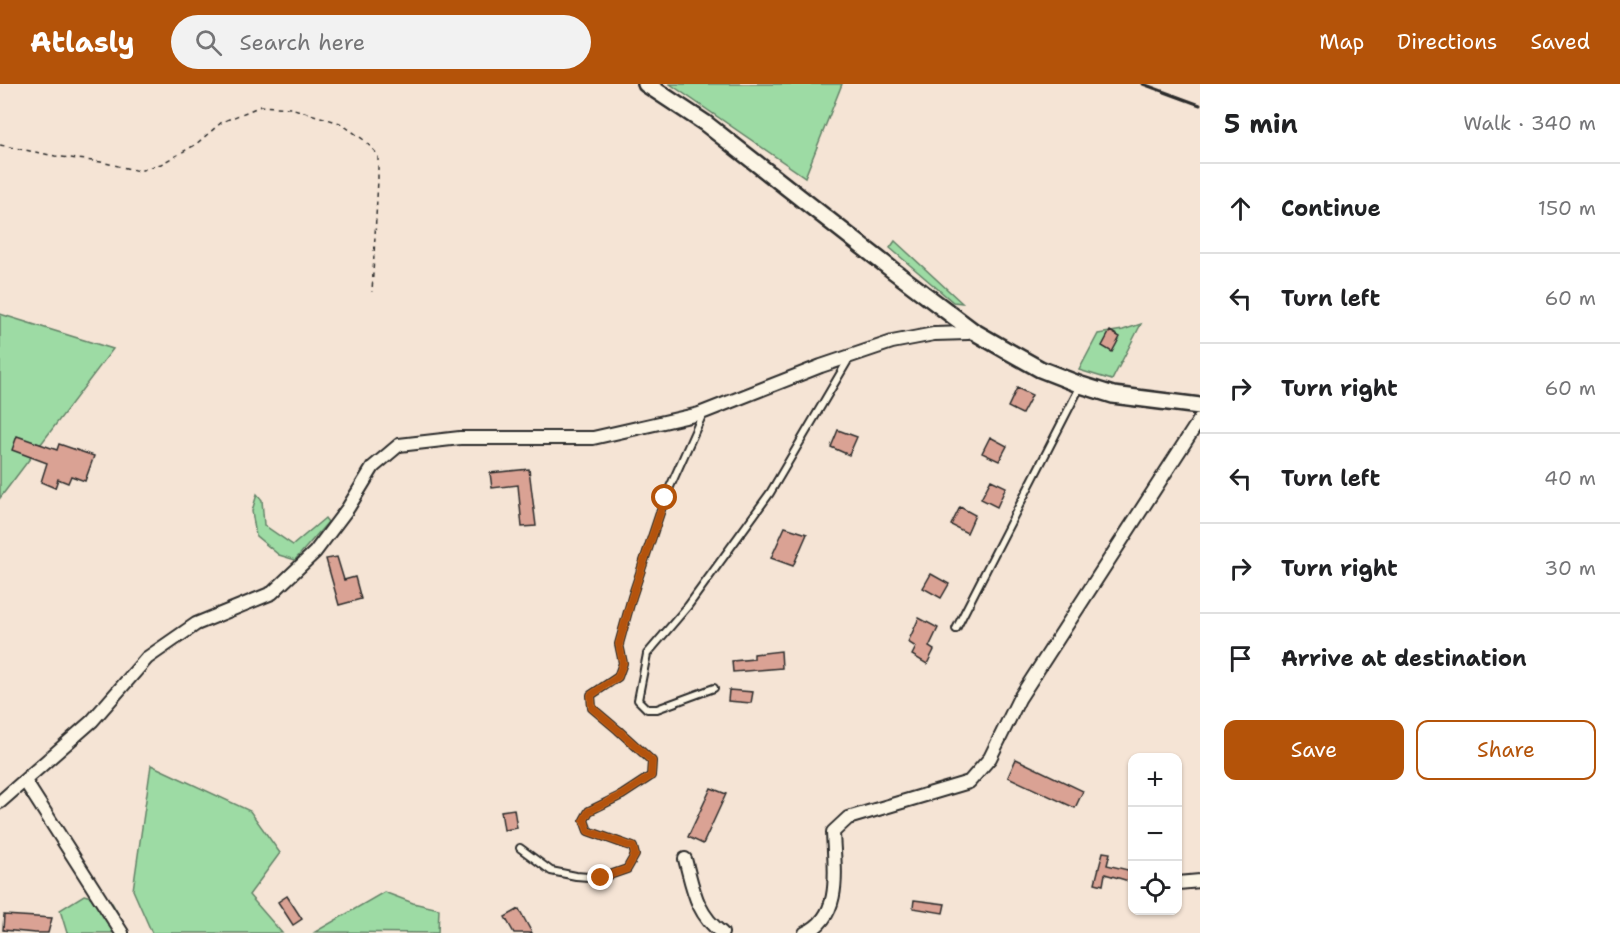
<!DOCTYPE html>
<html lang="en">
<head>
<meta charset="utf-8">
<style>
	body { margin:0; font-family:"Shantell Sans",sans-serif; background:#f2f2f2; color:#202124 }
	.controls { position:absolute; right:18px; bottom:18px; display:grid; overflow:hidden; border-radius:12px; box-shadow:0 2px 4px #0004 }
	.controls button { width:54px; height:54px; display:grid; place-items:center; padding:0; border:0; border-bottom:2px solid #e0e0e0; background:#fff; color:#202124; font:30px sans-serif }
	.stop { position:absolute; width:18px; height:18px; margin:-14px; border:4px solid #b45309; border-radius:50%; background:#fff }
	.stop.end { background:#b45309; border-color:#fff; box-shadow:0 2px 6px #0008 }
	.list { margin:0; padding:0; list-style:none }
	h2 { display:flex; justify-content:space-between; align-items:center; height:78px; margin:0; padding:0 24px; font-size:26px }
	h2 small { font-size:20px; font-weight:400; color:#757577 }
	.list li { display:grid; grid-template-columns:39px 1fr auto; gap:18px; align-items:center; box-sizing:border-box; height:90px; padding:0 24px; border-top:2px solid #e0e0e0 }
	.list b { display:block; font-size:22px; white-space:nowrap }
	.list em { font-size:20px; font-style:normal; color:#757577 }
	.actions { display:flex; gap:12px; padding:18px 24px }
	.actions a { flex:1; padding:14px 0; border:2px solid #b45309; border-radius:12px; text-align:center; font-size:21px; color:#b45309 }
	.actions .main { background:#b45309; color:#fff }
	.icon { flex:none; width:33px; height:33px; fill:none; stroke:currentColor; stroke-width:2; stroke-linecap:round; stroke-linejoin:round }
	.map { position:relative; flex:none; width:1200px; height:849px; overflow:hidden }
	header { display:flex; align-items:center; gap:36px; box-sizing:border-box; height:84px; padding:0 30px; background:#b45309; color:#fff }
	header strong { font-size:28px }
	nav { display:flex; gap:33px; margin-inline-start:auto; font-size:21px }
	.search { width:420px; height:54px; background:#f2f2f2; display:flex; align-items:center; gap:15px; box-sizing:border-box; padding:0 21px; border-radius:33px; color:#757577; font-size:22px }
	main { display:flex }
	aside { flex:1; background:#fff }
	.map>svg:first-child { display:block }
</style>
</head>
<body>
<header>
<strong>Atlasly</strong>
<div class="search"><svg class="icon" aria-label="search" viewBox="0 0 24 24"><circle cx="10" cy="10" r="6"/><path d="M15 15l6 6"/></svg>Search here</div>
<nav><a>Map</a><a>Directions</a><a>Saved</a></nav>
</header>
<main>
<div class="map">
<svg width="1200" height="849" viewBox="0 0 1200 849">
	<rect width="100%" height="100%" fill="#f5e4d5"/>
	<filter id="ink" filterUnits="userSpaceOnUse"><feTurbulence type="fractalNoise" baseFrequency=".0167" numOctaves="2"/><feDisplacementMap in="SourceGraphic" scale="12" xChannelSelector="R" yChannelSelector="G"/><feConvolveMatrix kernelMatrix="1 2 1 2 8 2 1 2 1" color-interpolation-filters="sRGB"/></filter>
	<g filter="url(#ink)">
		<path fill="#9ddba4" stroke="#648368" stroke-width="1.5" d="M670,0H842L805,93Z
			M895,157L962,219L953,218L890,164Z
			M0,230L113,265L0,414Z
			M1141,240L1112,296L1079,286L1098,250L1123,246Z
			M257,410L262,416L264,441L293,461L325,434L328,438L295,476L279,471L256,452L252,427Z
			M151,681L250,727L280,769L249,811L282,849H152L133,806Z
			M384,808L413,819L439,825L438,849L315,848Z
			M84,811L112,819L129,849H67L60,826Z"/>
		<path fill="#daa294" stroke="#2b2b2b" stroke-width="1.5" d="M1110,247L1120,253L1112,268L1102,262Z
			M1017,304L1032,311L1022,330L1008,323Z
			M838,346L857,353L849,371L831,363Z
			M17,352L57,366L59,360L94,372L85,397L71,392L68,399L58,395L55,404L41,398L47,379L12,366Z
			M990,353L1007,362L999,377L982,369Z
			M529,385L536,442L522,443L518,401L492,404L490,389Z
			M991,396L1006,403L997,423L981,415Z
			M960,423L975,431L967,449L951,441Z
			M785,443L807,450L793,482L771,474Z
			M337,473L344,496L355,493L361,515L339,521L326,475Z
			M931,490L949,500L941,514L923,504Z
			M919,534L938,544L929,563L934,566L927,580L912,571L916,563L908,558Z
			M781,567L782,584L733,588L732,577L754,575V570Z
			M729,606L753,608L751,619L728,617Z
			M1016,675L1083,707L1075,724L1008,693Z
			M711,704L726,710L703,760L688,753Z
			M514,725L517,744L504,746L501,727Z
			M1103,768L1110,769L1107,781L1132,787V798L1105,790L1103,801L1095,799Z
			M287,812L302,835L293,841L278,818Z
			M914,816L945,820L943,829L913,824Z
			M519,825L532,849H514L505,833Z
			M4,831L52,834L48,849H35L3,846Z"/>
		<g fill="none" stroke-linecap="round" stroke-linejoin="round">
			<g stroke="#2b2b2b" stroke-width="10">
				<path id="service" d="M956,545L1080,303
					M714,604L657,625H647L638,616L647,570L688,522L770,409L850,273
					M520,764L551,787L576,792L601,794L627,785L635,771L633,763L588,747L584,736L589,727L622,711L651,692L652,677L618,646L592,624L591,611L618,593L623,579L619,560L632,513L665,414L701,334L700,331"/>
			</g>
			<g stroke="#2b2b2b" stroke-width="16">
				<path id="minor" d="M25,697L122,849
					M0,718L92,637L147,574L196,540L272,509L315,468L348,424L373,383L399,361L460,354H593L699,330L821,282L892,258L934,250L968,249L973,247
					M685,775C693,804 696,830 722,849
					M1178,799L1200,797
					M805,849C844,832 834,782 833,748L848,734L969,698L990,674L1019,615L1200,335"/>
			</g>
			<g stroke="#2b2b2b" stroke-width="20">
				<path id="tertiary" d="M646,0L705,39L895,188L973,247L1006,266L1040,285L1081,301L1113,311L1200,322"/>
			</g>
			<path stroke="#2b2b2b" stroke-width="1.5" stroke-dasharray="4.5 4.5" stroke-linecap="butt" d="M0,61L55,72L101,78L139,87L161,80L195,61L222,38L261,22L291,24L340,39L364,56L378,71V96L372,208"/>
			<use href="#service" stroke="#fcf5e5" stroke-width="6"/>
			<use href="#minor" stroke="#fcf5e5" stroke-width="12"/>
			<use href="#tertiary" stroke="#fcf5e5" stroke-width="15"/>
			<path stroke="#2b2b2b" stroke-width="3" d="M1143,0L1200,21"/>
		</g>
	</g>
	<g fill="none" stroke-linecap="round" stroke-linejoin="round" filter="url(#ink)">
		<path stroke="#b45309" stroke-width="8" d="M601,794L627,785L635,771L633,763L588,747L584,736L589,727L622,711L651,692L652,677L618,646L592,624L591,611L618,593L623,579L619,560L632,513L665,414"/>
	</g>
</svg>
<div class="controls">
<button>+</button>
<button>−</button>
<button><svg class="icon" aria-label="locate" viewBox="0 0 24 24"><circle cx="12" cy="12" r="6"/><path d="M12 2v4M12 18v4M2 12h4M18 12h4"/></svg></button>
</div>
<div class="stop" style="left:665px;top:414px"></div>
<div class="stop end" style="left:601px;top:794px"></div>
</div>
<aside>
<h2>5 min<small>Walk · 340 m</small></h2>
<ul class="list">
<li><svg class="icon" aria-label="ahead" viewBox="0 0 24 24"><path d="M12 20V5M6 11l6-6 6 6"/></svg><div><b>Continue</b></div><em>150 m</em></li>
<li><svg class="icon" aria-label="left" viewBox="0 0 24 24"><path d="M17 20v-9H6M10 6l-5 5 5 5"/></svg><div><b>Turn left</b></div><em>60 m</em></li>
<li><svg class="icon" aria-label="right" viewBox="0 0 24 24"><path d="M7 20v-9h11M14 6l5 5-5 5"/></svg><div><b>Turn right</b></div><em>60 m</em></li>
<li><svg class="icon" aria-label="left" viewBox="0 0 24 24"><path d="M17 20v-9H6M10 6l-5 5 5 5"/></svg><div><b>Turn left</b></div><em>40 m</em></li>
<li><svg class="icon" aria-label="right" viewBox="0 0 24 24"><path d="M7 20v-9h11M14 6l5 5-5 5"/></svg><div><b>Turn right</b></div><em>30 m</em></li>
<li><svg class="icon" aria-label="arrive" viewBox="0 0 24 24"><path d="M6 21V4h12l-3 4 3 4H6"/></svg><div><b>Arrive at destination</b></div></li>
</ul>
<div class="actions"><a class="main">Save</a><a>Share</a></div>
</aside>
</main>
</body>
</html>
